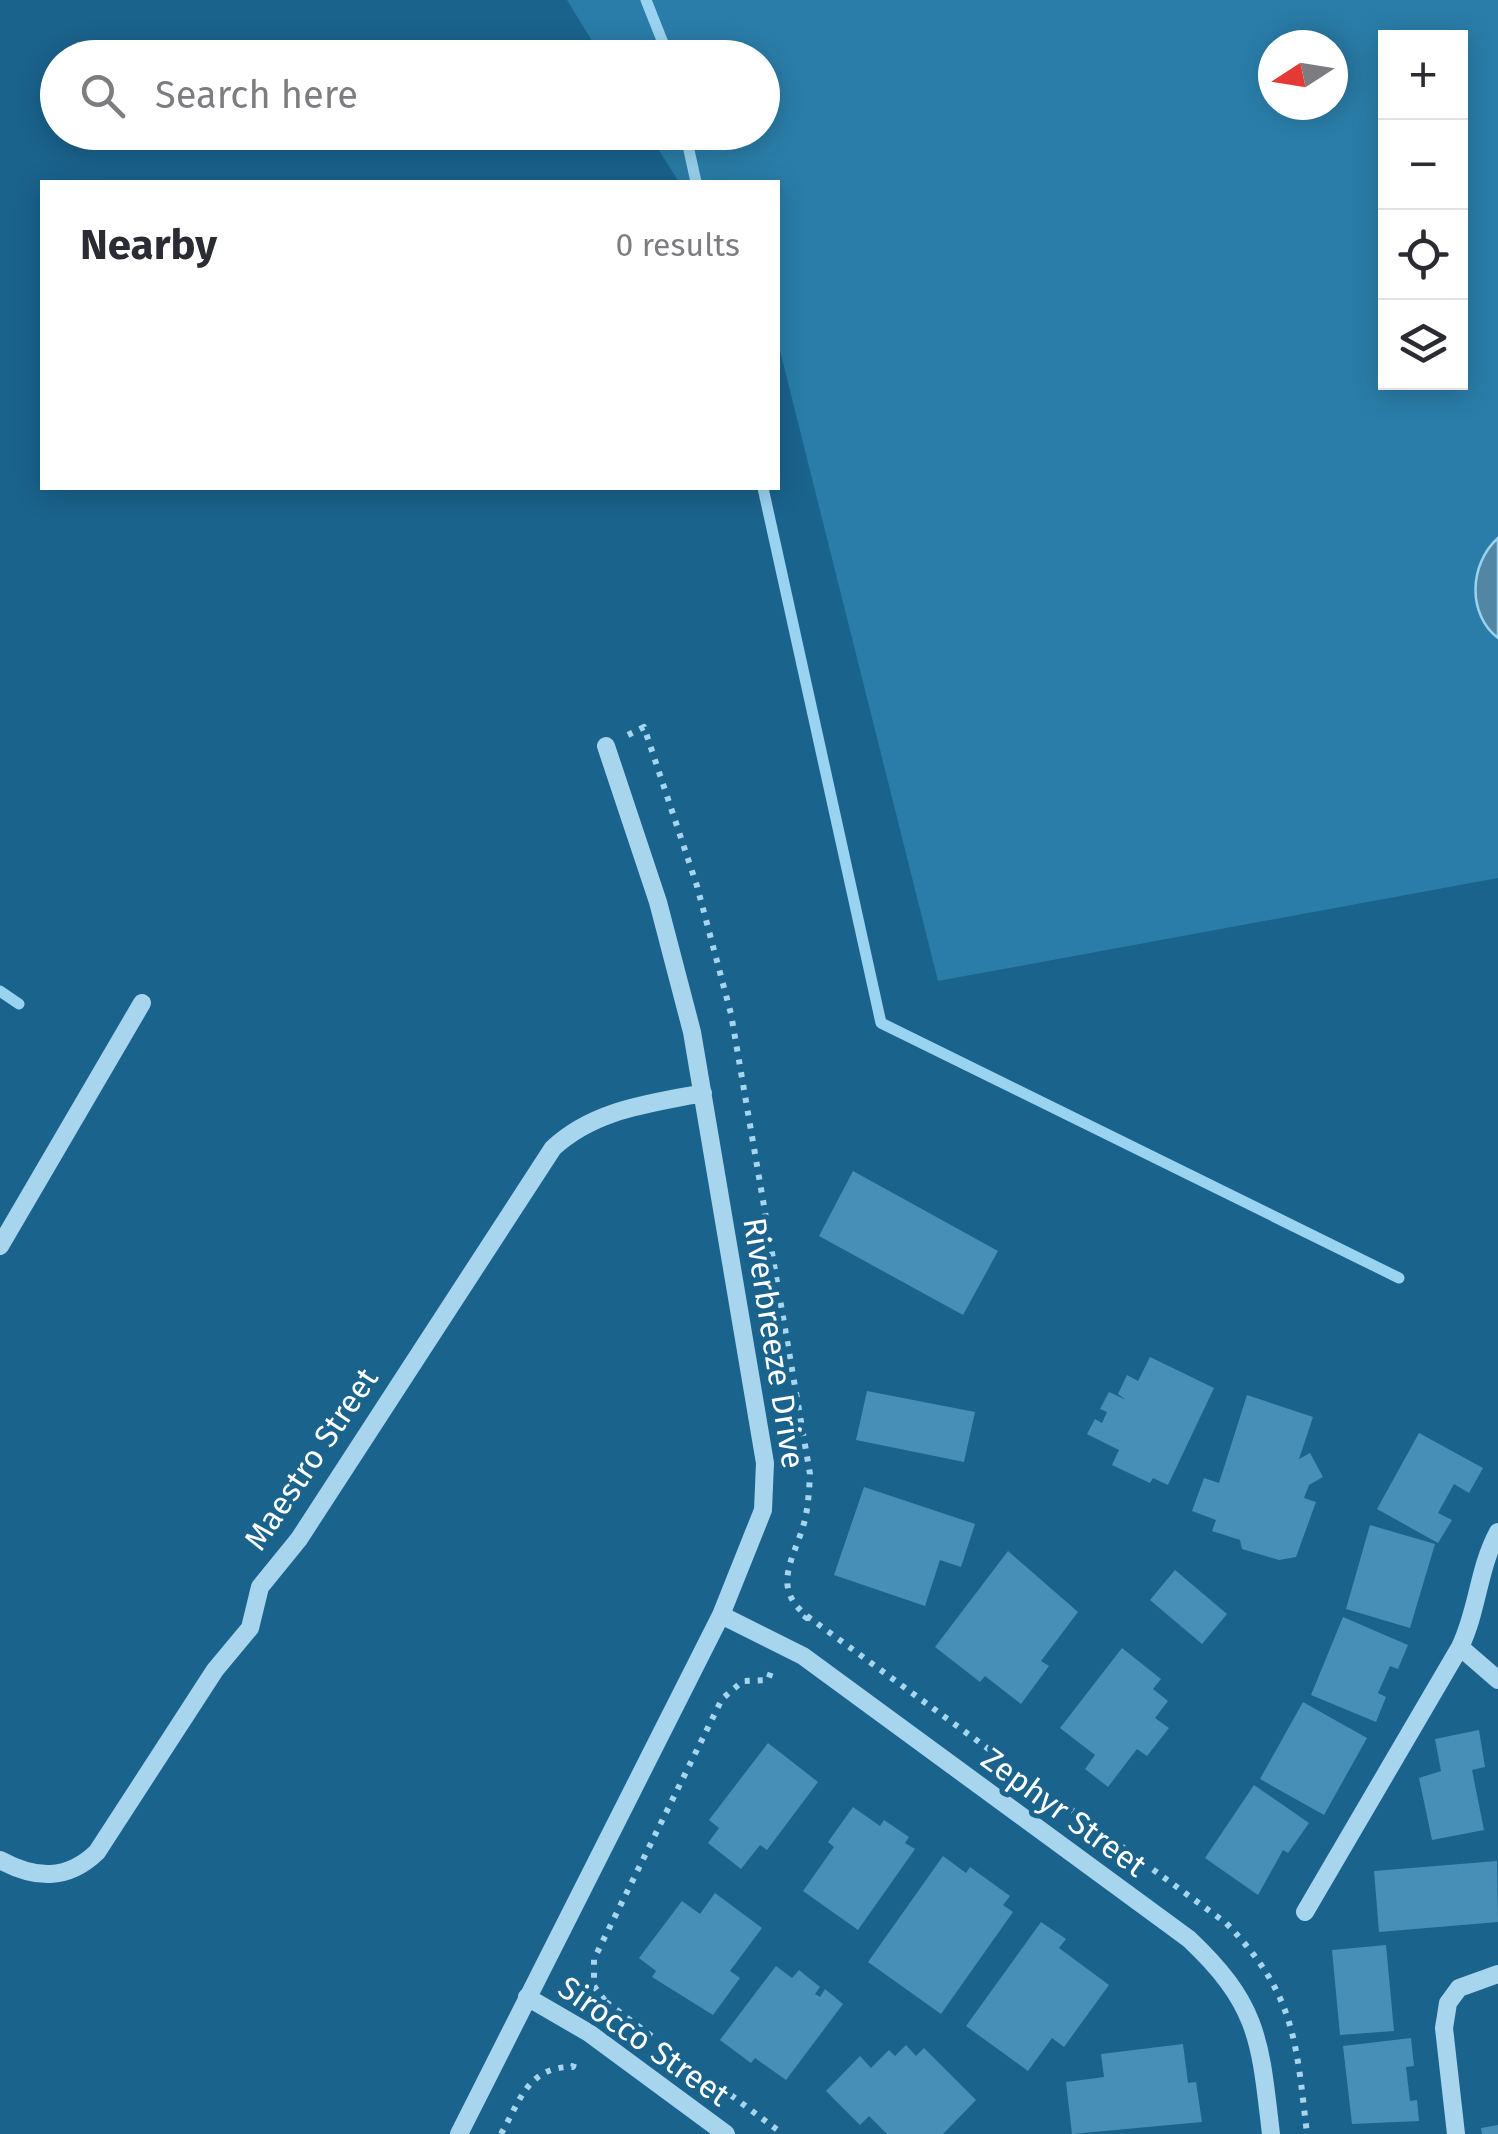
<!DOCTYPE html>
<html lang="en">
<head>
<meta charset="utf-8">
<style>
	body { margin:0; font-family:"Fira Sans",sans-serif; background:#f7f7f7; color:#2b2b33 }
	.controls { position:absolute; right:30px; top:30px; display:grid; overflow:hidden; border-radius:0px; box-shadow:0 5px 25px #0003 }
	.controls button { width:90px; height:90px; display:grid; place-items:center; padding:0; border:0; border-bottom:2px solid #e1e1e2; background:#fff; color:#2b2b33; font:50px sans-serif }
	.compass { position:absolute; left:1258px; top:30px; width:90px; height:90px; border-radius:50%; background:#fff; box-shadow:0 5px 25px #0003; rotate:258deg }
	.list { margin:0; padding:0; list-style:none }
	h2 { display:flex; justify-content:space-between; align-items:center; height:130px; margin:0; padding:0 40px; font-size:42px }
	h2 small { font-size:32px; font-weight:400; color:#7c7c81 }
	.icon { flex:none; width:55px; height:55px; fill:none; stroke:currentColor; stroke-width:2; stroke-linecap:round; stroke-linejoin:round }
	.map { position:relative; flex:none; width:1498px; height:2134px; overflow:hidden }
	.search { position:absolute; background:#fff; box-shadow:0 5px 25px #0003; left:40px; top:40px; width:740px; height:110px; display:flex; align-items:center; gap:25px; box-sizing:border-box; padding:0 35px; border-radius:55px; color:#7c7c81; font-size:38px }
	.panel { position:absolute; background:#fff; box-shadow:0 5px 25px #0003; left:40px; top:180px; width:740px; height:310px; border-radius:0px }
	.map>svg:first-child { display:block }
</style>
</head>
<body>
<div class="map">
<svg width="1498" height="2134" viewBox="0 0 1498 2134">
	<rect width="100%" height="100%" fill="#1a638d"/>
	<path fill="#2a7da9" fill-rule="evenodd" d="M567,0H1498V878L938,981L778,343V182H679L648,133L762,132V58L602,57ZM1386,38H1460V382H1386ZM1273,45H1333V105H1273Z"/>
	<path fill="#5386a2" stroke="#9ad3f0" stroke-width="2.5" d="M1498,538V638C1467,614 1469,564 1498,538Z"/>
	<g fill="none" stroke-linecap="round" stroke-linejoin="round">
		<path stroke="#9ad3f0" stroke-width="11" d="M646,0L669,58
			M685,132L696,182
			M763,488L881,1023L1399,1278
			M0,991L19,1004"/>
	</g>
	<path fill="#478fb7" d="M853,1171L998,1251L963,1315L819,1236Z
		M1150,1357L1214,1388L1168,1485L1153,1478L1150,1483L1112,1465L1119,1450L1087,1434L1095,1419L1102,1423L1107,1412L1100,1409L1109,1392L1126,1400L1118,1394L1127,1375L1138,1381Z
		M867,1391L975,1412L964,1462L856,1440Z
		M1247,1395L1313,1417L1299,1459L1310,1453L1323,1477L1309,1485L1304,1498L1316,1502L1296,1557L1279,1560L1242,1549L1240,1540L1212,1531L1216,1520L1192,1511L1204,1478L1219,1483Z
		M1419,1433L1483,1468L1469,1493L1454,1484L1438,1513L1452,1520L1438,1543L1377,1509Z
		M864,1487L975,1524L961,1567L940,1560L925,1606L834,1575Z
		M1370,1525L1435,1544L1410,1628L1346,1609Z
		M1008,1551L1078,1612L1041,1661L1049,1666L1021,1704L985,1676L980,1682L935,1647Z
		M1175,1570L1227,1614L1202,1644L1150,1600Z
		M1343,1617L1408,1645L1398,1669L1390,1666L1378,1693L1386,1697L1376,1722L1311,1695Z
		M1122,1648L1161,1679L1153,1689L1168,1701L1155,1718L1169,1728L1147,1756L1137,1749L1108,1787L1085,1769L1095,1755L1060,1728Z
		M1303,1702L1367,1738L1324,1815L1260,1779Z
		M1479,1730L1485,1767L1472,1770L1484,1830L1432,1840L1419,1778L1441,1771L1435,1739Z
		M768,1743L818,1782L767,1850L760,1845L741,1869L708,1843L719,1828L709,1820Z
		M1254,1785L1309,1823L1288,1853L1283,1850L1258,1895L1205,1858Z
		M853,1807L880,1826L884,1820L909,1837L905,1843L915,1849L858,1930L803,1891L834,1847L828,1842Z
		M943,1856L966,1873L970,1867L1010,1896L1003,1905L1013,1912L941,2014L868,1962Z
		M1497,1861L1498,1922L1379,1932L1374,1871Z
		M715,1893L762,1928L730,1971L740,1978L713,2015L652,1977L656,1971L639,1958L682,1901L700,1914Z
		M1041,1922L1066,1939L1059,1948L1109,1985L1064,2047L1052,2038L1028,2071L966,2026Z
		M1386,1945L1394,2031L1340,2035L1332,1950Z
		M776,1966L792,1978L799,1970L820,1987L815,1994L820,1997L825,1989L843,2004L786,2080L755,2058L751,2063L720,2040Z
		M1411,2038L1414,2066L1406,2067L1410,2101L1417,2100L1419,2121L1352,2124L1343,2046Z
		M1183,2044L1188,2083L1196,2082L1202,2122L1072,2134L1066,2082L1104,2077L1101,2054Z
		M906,2045L916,2056L924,2048L976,2100L943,2134H887L869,2116L860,2125L826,2091L860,2056L871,2068L889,2050L895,2056Z
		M1498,2125V2134H1482L1481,2128Z"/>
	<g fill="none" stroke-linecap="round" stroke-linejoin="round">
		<path stroke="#a7d5ee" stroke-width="6" stroke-dasharray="5 8" stroke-linecap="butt" d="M628,735L644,727L697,886L731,1014L810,1474C809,1493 808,1512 802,1530C791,1563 773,1589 807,1616L801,1624
			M807,1616L1226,1923C1295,1994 1296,2040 1307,2134
			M606,2002L783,2134
			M600,2011L606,2002L594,1986V1959L722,1699L743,1681L768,1680L772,1669
			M501,2134C520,2101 528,2066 573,2067L576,2057"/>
		<path stroke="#a7d5ee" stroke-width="18" d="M0,1246L142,1003
			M721,1615L803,1656L1189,1939C1260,2006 1260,2042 1271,2134
			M1460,1647L1498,1680
			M0,1860C35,1879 67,1881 97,1852L215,1670L250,1628L260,1587L299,1539L553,1148C595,1109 649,1104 703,1093
			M1305,1912L1460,1647C1478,1610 1478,1569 1498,1532
			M527,1997L589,2033L726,2134
			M459,2134L721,1615L763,1510L765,1463L692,1032L658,902L606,746
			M1456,2134L1444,2028L1448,2003L1459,1988L1498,1974"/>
	</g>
	<g text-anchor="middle" stroke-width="10" stroke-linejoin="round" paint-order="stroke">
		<g font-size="32" fill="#fff" stroke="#1a638d">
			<text transform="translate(774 1343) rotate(81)" y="11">Riverbreeze Drive</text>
			<text transform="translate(311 1459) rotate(-56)" y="11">Maestro Street</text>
			<text transform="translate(1064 1812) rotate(36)" y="11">Zephyr Street</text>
			<text transform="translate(644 2041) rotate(35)" y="11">Sirocco Street</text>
		</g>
	</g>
</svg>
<div class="controls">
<button>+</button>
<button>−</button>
<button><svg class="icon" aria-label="locate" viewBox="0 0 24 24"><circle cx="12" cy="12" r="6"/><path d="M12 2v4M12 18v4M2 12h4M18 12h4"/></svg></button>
<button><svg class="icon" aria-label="layers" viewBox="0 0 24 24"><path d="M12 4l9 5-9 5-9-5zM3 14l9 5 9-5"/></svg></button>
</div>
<svg class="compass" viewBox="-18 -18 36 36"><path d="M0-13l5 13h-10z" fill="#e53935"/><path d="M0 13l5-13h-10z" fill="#7c7c81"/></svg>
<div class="search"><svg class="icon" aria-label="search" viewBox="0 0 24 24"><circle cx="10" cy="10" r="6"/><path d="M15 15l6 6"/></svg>Search here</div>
<section class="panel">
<h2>Nearby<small>0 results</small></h2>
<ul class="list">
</ul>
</section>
</div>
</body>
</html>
